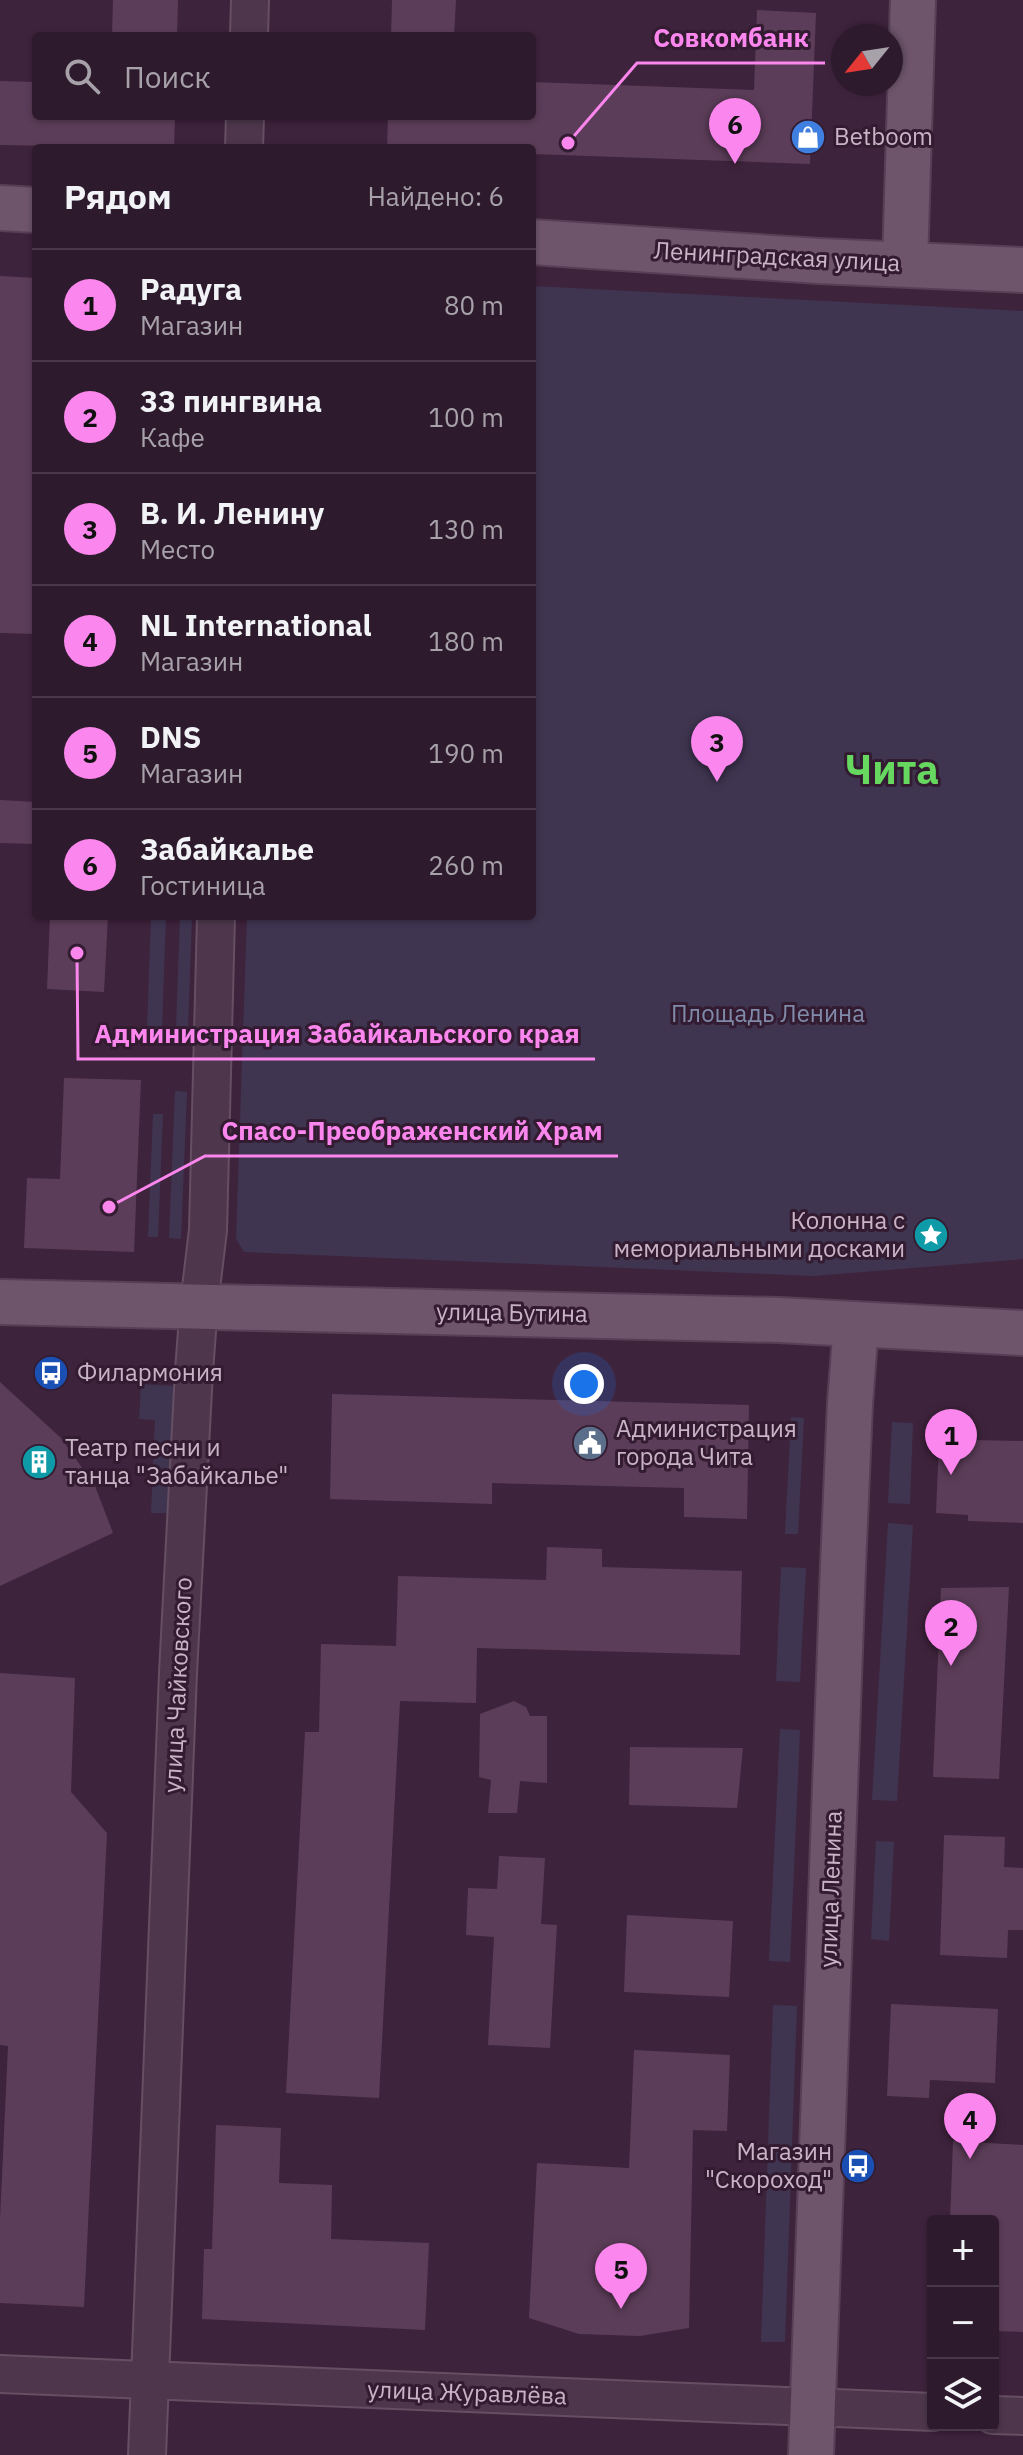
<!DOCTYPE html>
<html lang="ru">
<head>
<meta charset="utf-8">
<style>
	body { margin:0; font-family:"IBM Plex Sans",sans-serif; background:#362335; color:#f1f3f6 }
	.controls { position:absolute; right:24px; bottom:24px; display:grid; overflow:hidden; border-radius:8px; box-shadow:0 2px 6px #0004 }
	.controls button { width:72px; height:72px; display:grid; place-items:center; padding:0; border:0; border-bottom:2px solid #493849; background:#2e1a2d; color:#f1f3f6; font:40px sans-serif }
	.compass { position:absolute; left:831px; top:24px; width:72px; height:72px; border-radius:50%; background:#2e1a2d; box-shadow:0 2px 6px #0004; rotate:240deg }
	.you { position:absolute; left:584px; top:1384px; width:28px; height:28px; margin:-20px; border:6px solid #fff; border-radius:50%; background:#1a73e8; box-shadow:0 0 0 12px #1a73e833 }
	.badge { display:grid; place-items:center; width:52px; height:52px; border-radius:50%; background:#fb86ed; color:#111; font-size:26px; font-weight:700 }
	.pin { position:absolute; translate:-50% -66px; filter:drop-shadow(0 2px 4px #0008) }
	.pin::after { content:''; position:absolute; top:42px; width:28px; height:24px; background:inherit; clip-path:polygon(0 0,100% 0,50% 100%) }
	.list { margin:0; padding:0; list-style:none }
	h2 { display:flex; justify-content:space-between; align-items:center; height:104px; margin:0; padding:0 32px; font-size:34px }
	h2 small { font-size:26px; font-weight:400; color:#a7a1aa }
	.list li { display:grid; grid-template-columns:52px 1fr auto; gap:24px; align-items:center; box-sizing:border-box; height:112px; padding:0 32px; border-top:2px solid #493849 }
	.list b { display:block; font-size:30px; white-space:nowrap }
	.list p { margin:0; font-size:26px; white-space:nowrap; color:#a7a1aa }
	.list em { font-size:26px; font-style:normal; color:#a7a1aa }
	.icon { flex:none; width:44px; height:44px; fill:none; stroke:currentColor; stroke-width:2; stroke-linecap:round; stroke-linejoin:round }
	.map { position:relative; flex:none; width:1023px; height:2455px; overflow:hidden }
	.search { position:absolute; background:#2e1a2d; box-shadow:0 2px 6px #0004; left:32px; top:32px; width:504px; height:88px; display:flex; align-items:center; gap:20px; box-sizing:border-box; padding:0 28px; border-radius:8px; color:#a7a1aa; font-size:30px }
	.panel { position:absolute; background:#2e1a2d; box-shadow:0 2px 6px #0004; left:32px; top:144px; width:504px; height:776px; border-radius:8px }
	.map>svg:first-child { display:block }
</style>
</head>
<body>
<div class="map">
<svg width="1023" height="2455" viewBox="0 0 1023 2455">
	<rect width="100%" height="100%" fill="#3e233c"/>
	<path fill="#3f3551" d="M532,286L1023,311V1259L814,1276L244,1252L236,1239L247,916H532Z
		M151,916H166L162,1030L147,1029Z
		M180,916H192L188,1030L176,1029Z
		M175,1091L187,1092L181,1239L169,1238Z
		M153,1114H163L158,1237H148Z
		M141,1384L174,1386L169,1513H151L155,1420L139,1419Z
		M791,1417L804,1418L798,1534H785Z
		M892,1422L913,1423L910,1504L888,1503Z
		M888,1523L913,1525L897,1801L872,1800Z
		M781,1567L806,1568L800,1682L776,1681Z
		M780,1729L800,1730L790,1962L769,1961Z
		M876,1841L894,1842L889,1941L871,1939Z
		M773,2005L797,2006L785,2342H761Z"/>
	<path fill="#5c3d59" d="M113,0H178L177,36H112Z
		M392,0H456L454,36H391Z
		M757,10L816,13L810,164L532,154V148H387L388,116H532V82L754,90Z
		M0,81L36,82V116H175L174,148L0,145Z
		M0,276L36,278V634L0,633Z
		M0,800L36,802V844L0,843Z
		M50,916H108L104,992L47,989Z
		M64,1078L141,1080L134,1252L24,1248L27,1178L60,1179Z
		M0,1382L61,1438L95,1486L113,1533L0,1586Z
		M332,1394L749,1405L747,1519L684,1517V1488L492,1483V1504L330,1499Z
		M970,1440L1023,1441V1523L968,1521V1515L936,1513L939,1443H970Z
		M547,1547L602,1549V1567L742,1571L740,1655L477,1648L476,1703L400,1701L379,2098L286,2093L305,1732H319L321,1644L396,1646L398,1576L546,1580Z
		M1009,1587L999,1779L933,1777L941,1588Z
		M0,1673L75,1678L71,1792L107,1833L84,2307L0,2303V2219L8,2046L0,2045Z
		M514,1701L526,1707L530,1716H547V1783L520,1781L517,1813H488L491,1780L479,1777L480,1714Z
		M630,1747L743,1748L737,1808L629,1805Z
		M944,1835L1005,1837L1004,1867L1023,1868V1930H1008L1007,1958L940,1955Z
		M499,1856L545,1858L541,1924L557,1925L550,2048L488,2045L494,1937L466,1935L468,1888L497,1889Z
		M627,1915L733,1921L729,1997L624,1992Z
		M891,2004L998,2009L995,2083L930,2080L929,2098L887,2096Z
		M634,2050L730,2055L727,2131L693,2130L689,2328L640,2336L579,2334L529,2318L537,2163L629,2168Z
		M216,2125L281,2128L279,2183L332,2185L331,2239L429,2243L425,2330L202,2319L204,2249H212Z
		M953,2141L1023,2145V2332L993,2331V2221H950Z"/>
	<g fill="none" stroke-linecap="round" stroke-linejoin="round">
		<g stroke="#664f63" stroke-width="40">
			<path id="minor" d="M249,36L250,0
				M244,148L245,116
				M0,2374L933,2412
				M993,2415L1023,2416
				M147,2455L178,1673L194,1371L199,1305L208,1230L216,916"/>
		</g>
		<g stroke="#574055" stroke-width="48">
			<path id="major" d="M0,208L36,210
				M532,242L819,261L1023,270
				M905,264L913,0
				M0,1302L779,1320L1023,1333
				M811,2455L843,1566L850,1404L856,1324"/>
		</g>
		<use href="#minor" stroke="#4e374c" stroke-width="36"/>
		<use href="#major" stroke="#6e556c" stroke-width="44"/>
	</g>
	<defs>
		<g id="shop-disc" transform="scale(1.8)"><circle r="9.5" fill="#3f7fe0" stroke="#331c31"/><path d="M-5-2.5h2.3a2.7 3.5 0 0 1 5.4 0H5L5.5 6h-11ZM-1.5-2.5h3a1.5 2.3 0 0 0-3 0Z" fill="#fff"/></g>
		<g id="sight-disc" transform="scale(1.8)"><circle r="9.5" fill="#0f9aa8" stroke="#331c31"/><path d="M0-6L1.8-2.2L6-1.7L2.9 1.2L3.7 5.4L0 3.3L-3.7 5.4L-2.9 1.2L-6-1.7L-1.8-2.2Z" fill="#fff"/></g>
		<g id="bus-disc" transform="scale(1.8)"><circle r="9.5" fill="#1a4fb4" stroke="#331c31"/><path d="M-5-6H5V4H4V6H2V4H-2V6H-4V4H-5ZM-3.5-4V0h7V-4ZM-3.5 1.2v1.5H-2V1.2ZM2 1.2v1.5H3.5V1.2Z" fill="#fff"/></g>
		<g id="civic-disc" transform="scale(1.8)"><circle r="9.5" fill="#5c6f8a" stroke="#331c31"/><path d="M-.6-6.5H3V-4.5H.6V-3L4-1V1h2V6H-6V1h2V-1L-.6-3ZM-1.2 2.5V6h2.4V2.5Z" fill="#fff"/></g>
		<g id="building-disc" transform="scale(1.8)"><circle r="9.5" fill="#0f9aa8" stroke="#331c31"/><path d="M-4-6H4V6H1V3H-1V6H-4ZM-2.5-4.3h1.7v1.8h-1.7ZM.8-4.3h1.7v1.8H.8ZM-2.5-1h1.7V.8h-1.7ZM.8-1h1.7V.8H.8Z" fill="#fff"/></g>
	</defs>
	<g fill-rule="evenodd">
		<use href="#shop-disc" x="808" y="137"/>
		<use href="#sight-disc" x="931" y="1235"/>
		<use href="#bus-disc" x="51" y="1373"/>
		<use href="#civic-disc" x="590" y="1443"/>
		<use href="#building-disc" x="39" y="1462"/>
		<use href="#bus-disc" x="858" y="2166"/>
	</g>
	<g text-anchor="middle" stroke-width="6" stroke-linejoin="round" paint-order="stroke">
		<g font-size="24" fill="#c9b3c6" stroke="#331c31" text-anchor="start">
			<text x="834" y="145">Betboom</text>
			<text x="905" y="1229" text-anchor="end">Колонна с<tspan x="905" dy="28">мемориальными досками</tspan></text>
			<text x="77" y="1381">Филармония</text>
			<text x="616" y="1437">Администрация<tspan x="616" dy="28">города Чита</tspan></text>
			<text x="65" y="1456">Театр песни и<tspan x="65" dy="28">танца "Забайкалье"</tspan></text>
			<text x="832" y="2160" text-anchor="end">Магазин<tspan x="832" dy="28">"Скороход"</tspan></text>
		</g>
		<g font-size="24" fill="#c9b3c6" stroke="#331c31">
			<text transform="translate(777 257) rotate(3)" y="8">Ленинградская улица</text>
			<text transform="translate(512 1313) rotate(1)" y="8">улица Бутина</text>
			<text transform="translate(178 1685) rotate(-87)" y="8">улица Чайковского</text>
			<text transform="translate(831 1889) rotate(-88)" y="8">улица Ленина</text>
			<text transform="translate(467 2393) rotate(2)" y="8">улица Журавлёва</text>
		</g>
		<g font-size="24" fill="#808baa" stroke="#331c31">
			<text x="768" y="1022">Площадь Ленина</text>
		</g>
		<g font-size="40" font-weight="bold" fill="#66d85f" stroke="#331c31">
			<text x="892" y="784">Чита</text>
		</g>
	</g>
	<path fill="none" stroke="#fb86ed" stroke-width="3" d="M568 143L637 63H825M77 953L78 1059H595M109 1207L205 1156H618"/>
	<g fill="#fb86ed" stroke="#331c31" stroke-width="3">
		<circle cx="568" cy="143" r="8"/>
		<circle cx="77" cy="953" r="8"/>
		<circle cx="109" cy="1207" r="8"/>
	</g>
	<g font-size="26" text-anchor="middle" font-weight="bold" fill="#fb86ed" stroke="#331c31" stroke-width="6" stroke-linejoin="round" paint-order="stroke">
		<text x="731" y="47">Совкомбанк</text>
		<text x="337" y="1043">Администрация Забайкальского края</text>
		<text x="412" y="1140">Спасо-Преображенский Храм</text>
	</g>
</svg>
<div class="controls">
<button>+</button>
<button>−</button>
<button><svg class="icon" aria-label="layers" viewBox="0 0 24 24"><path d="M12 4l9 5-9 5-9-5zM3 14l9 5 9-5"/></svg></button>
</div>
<svg class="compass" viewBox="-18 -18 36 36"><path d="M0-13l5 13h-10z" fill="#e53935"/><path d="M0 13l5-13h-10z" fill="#a7a1aa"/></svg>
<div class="you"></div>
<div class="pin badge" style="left:951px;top:1475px">1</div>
<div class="pin badge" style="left:951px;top:1666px">2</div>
<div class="pin badge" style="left:717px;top:782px">3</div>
<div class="pin badge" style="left:970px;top:2159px">4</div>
<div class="pin badge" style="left:621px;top:2309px">5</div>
<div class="pin badge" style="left:735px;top:164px">6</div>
<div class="search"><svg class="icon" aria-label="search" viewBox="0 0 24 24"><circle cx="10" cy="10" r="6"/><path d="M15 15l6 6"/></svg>Поиск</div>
<section class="panel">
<h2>Рядом<small>Найдено: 6</small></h2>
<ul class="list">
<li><span class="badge">1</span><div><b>Радуга</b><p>Магазин</p></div><em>80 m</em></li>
<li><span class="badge">2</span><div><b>33 пингвина</b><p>Кафе</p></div><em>100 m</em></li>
<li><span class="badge">3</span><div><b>В. И. Ленину</b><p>Место</p></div><em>130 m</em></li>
<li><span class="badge">4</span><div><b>NL International</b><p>Магазин</p></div><em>180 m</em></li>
<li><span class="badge">5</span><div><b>DNS</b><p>Магазин</p></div><em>190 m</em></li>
<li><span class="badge">6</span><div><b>Забайкалье</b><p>Гостиница</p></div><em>260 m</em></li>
</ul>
</section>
</div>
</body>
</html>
